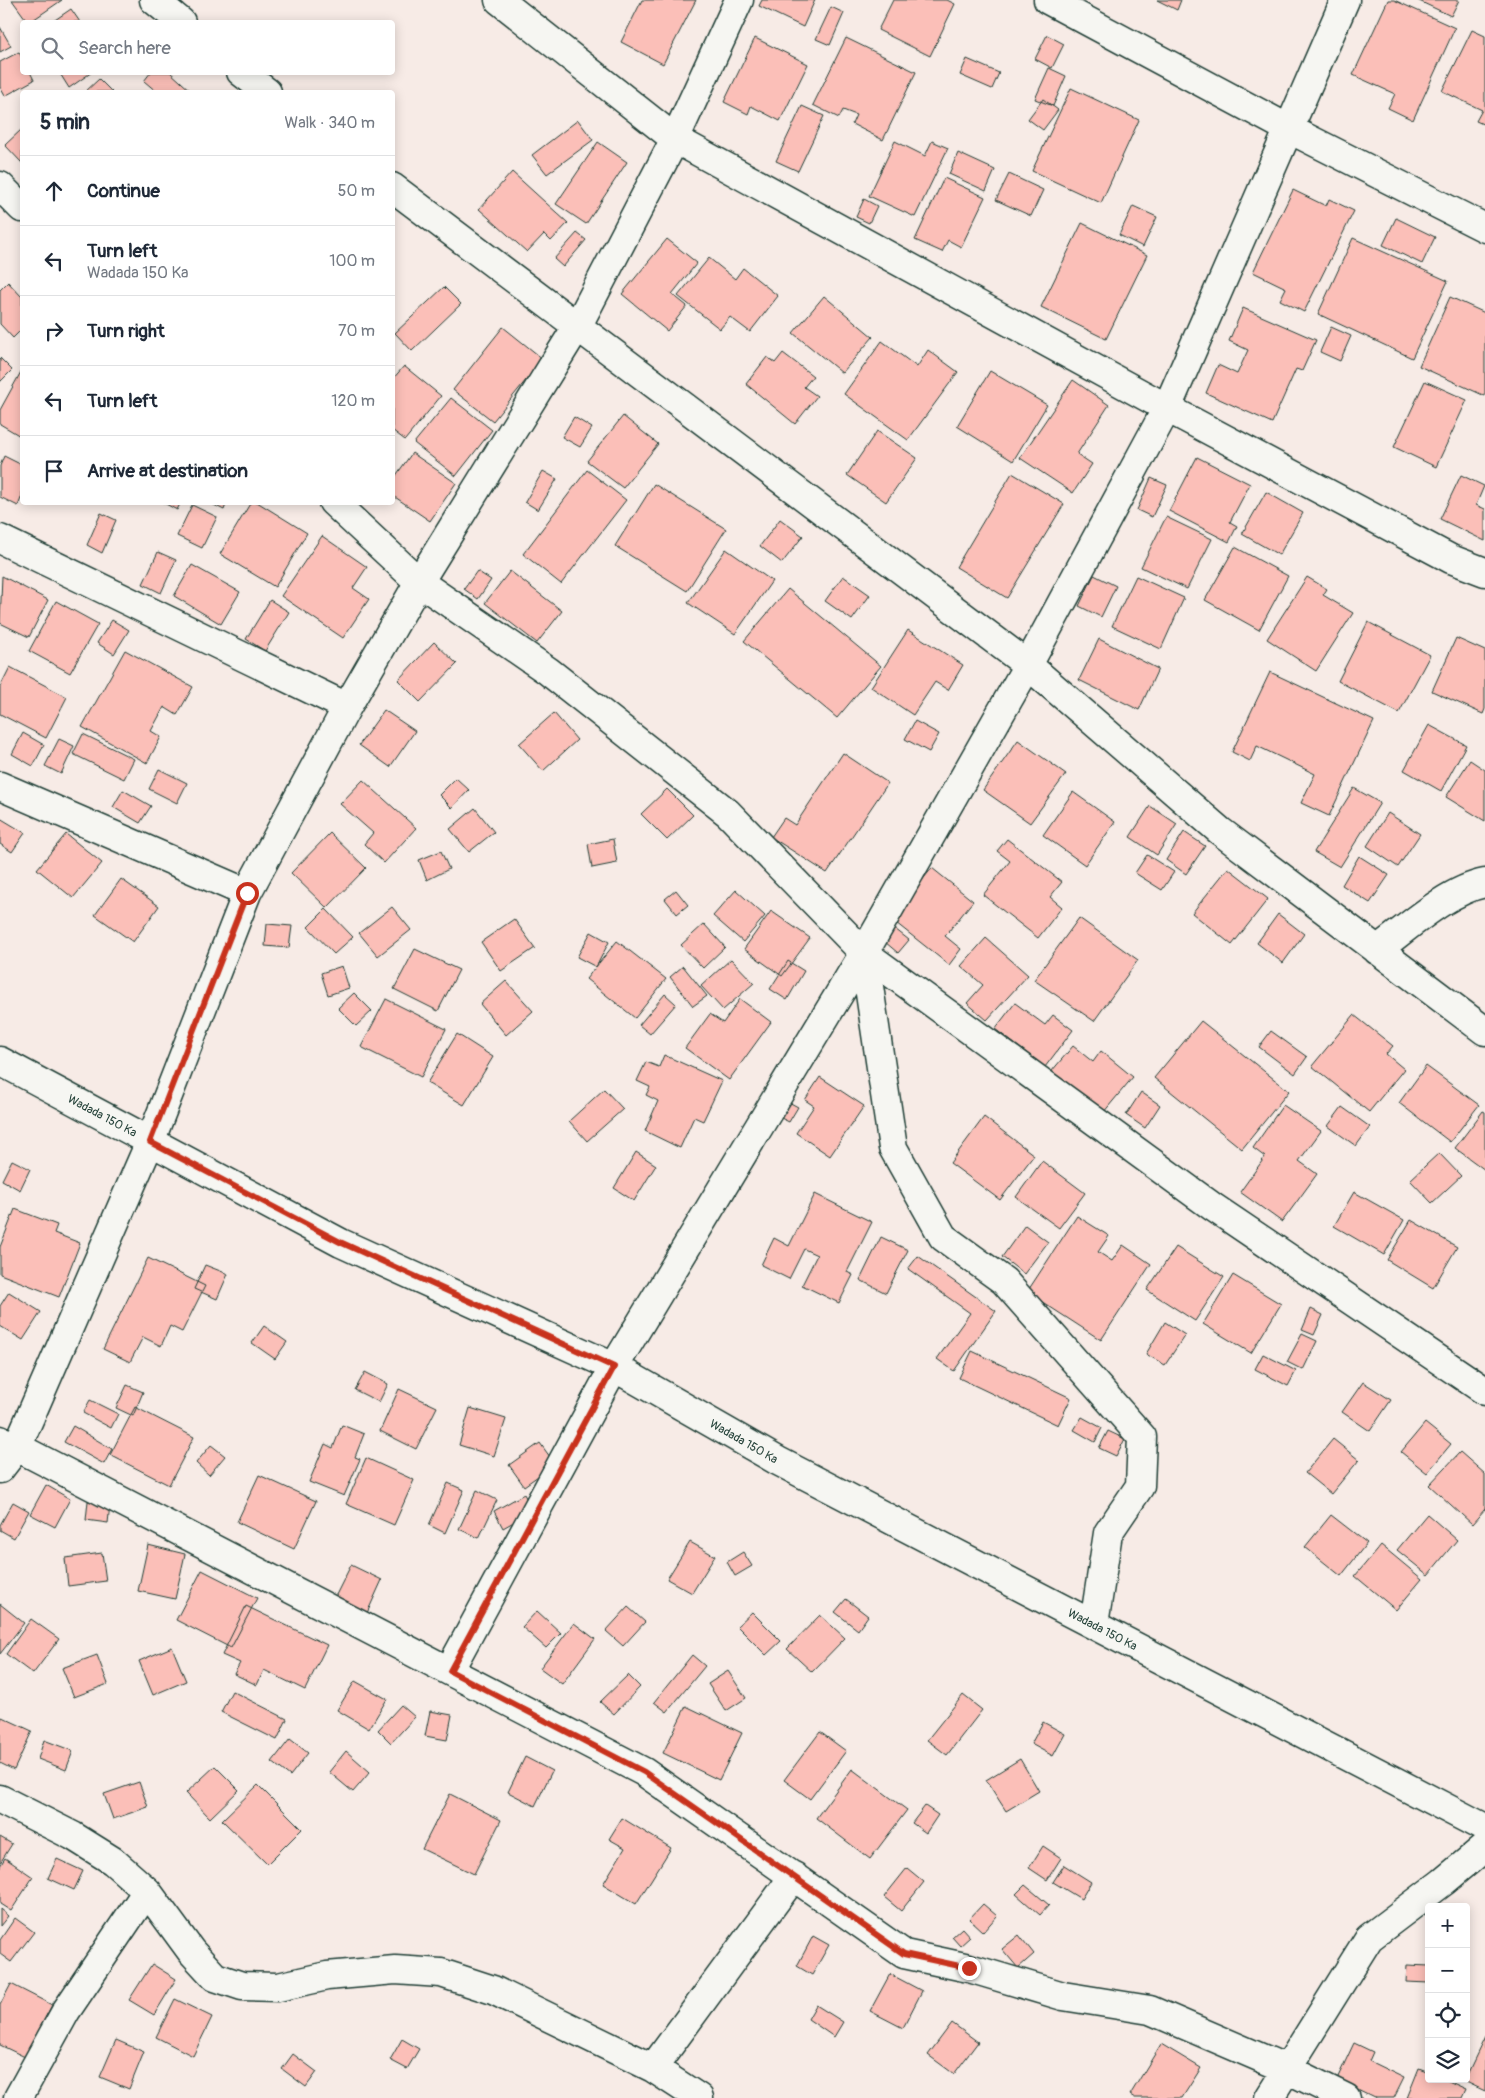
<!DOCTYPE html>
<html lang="en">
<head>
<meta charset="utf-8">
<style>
	body { margin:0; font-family:Pangolin,sans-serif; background:#f2f2f3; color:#1f2937 }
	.controls { position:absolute; right:15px; bottom:15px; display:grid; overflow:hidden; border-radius:5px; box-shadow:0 2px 12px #0003 }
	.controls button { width:45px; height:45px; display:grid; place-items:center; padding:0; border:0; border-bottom:1px solid #e0e1e3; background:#fff; color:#1f2937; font:25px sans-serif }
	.stop { position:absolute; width:15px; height:15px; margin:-11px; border:4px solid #c8321e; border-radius:50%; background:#fff }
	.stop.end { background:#c8321e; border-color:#fff; box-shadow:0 1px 5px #0008 }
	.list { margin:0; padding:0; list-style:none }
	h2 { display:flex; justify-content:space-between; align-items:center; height:65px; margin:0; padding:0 20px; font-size:21px }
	h2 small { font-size:16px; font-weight:400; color:#747a83 }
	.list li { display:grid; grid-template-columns:32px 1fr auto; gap:15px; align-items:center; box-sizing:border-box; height:70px; padding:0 20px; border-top:1px solid #e0e1e3 }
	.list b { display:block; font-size:19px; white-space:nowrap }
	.list p { margin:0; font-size:16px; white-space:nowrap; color:#747a83 }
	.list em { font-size:16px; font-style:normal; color:#747a83 }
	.icon { flex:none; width:28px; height:28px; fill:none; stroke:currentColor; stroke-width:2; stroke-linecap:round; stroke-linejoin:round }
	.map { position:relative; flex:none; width:1485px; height:2098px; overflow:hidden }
	.search { position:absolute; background:#fff; box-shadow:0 2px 12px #0003; left:20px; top:20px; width:375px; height:55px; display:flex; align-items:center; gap:12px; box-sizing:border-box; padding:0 18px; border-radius:5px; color:#747a83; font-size:19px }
	.panel { position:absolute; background:#fff; box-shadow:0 2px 12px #0003; left:20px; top:90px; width:375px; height:415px; border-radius:5px }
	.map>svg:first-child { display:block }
</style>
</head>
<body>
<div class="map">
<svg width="1485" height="2098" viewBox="0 0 1485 2098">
	<rect width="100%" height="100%" fill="#f7ebe6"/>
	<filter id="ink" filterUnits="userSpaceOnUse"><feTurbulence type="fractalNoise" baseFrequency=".02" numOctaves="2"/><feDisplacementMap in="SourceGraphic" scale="10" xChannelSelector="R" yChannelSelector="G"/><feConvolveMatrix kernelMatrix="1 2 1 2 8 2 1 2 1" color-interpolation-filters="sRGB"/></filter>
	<g filter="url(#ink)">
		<path fill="#fbbfb8" stroke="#1f3d34" d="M12,0H62L30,22H28Z
			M642,0H696L663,64L621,42Z
			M762,0H815L803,27L759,6Z
			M893,0H947L955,4L930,56L878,30Z
			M1157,0H1181L1177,10Z
			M1388,0H1394L1455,28L1413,120L1388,108L1395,94L1353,75Z
			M1417,0H1459L1451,16Z
			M831,7L844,13L830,45L816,39Z
			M71,9L80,22H52Z
			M0,27L11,46L0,52Z
			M1472,30L1485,36V125L1476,121L1482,110L1442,91Z
			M1047,35L1064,44L1052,68L1035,59Z
			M755,38L808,64L780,121L751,106L748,114L724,102Z
			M846,38L916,72L883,140L852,124L856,115L843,110L839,118L813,105Z
			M19,52L22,58V72H30L34,80L5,96L0,87V62Z
			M967,59L999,73L992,89L960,75Z
			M1049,68L1066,76L1053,106L1035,99Z
			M59,72H92L69,88Z
			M151,72H170L192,92H157L144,81Z
			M99,79L112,92H85Z
			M1071,88L1139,120L1101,203L1032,171Z
			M1043,99L1058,110L1043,130L1028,119Z
			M802,106L824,116L798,171L776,161Z
			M578,120L593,140L547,174L532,155Z
			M22,129V163L5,145Z
			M895,141L925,156L932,141L948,148L915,217L869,196Z
			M598,142L627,162L586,224L556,204Z
			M958,153L995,170L986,191L949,174Z
			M512,172L568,223L551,241L544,234L527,252L479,209Z
			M1009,174L1043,190L1031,216L996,200Z
			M944,178L985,197L961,247L948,240L942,252L915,240Z
			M1293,190L1326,206L1329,199L1354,211L1304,312L1280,300L1286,288L1253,272Z
			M864,199L877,206L869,223L856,217Z
			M1133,206L1157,217L1143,247L1119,235Z
			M1396,218L1435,237L1422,264L1383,245Z
			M1082,223L1147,255L1106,339L1041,307Z
			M577,233L586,240L563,267L554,259Z
			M1353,238L1448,281L1412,358L1318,314Z
			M667,239L697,263L672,294L687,306L667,331L622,294Z
			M709,258L735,279L743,268L778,296L750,332L730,317L720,329L678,296Z
			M8,282L22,297V329L13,338L0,324V290Z
			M444,287L461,304L412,351L395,333Z
			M824,296L873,337L842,373L793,333Z
			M1450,297L1485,313V396L1419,366Z
			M1243,308L1316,340L1302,371L1296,369L1272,423L1206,393L1218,365L1237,374L1248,350L1229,341Z
			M503,327L543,359L493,421L453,390Z
			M1331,327L1351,336L1340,361L1320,352Z
			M882,341L917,367L928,350L958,372L908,440L844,394Z
			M783,353L813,376L804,387L817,396L795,424L746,384L767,357L775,363Z
			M0,358L12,370L0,382Z
			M404,366L441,396L405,440L392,430V380Z
			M22,370V437L0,424V410Z
			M990,371L1047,405L1013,461L957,426Z
			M1073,380L1109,405L1077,454L1092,464L1073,493L1020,458Z
			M1425,381L1467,400L1436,467L1394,447Z
			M451,398L492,430L456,476L414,443Z
			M623,416L658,444L623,488L587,461Z
			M574,417L592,428L580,447L562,437Z
			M877,431L917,458L886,502L847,475Z
			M412,453L456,483L430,521L392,495V481Z
			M4,456L22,465V496L18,506L0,497V466Z
			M1197,457L1250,484L1230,522L1237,526L1229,542L1169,511Z
			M587,470L626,500L561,584L523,554Z
			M543,471L557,479L538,510L525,502Z
			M1012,473L1064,504L1007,598L956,567Z
			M1461,475L1484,486L1476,505L1485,509V541L1440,519Z
			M1151,478L1167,485L1152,517L1137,510Z
			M654,484L726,529L687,591L615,546Z
			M1266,492L1303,513L1279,555L1242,534Z
			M162,502H181L177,510Z
			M208,502H227L224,510Z
			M251,502H257L307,533L275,587L220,554Z
			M192,505L217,517L202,548L177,536Z
			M101,513L116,520L102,553L87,545Z
			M1166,517L1212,539L1187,589L1141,567Z
			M780,519L803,536L782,563L760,546Z
			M322,536L367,567L353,588L369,599L343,638L281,596Z
			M1235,547L1288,576L1259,630L1205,600Z
			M726,549L772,581L735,634L688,603Z
			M158,552L176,560L161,593L143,584Z
			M192,565L240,592L221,624L174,596Z
			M477,571L491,580L478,599L464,589Z
			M510,571L562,611L537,643L485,603Z
			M1094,575L1116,586L1101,617L1079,606Z
			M2,576L48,600L29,637L0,623Z
			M843,576L870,595L852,620L825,601Z
			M1136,576L1184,598L1161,649L1112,626Z
			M1307,577L1327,589L1323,595L1353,613L1316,671L1267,639Z
			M788,589L881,666L837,718L744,641Z
			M270,600L289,612L265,651L246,639Z
			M56,601L98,624L70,673L29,651Z
			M112,620L129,630L114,654L97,643Z
			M1368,622L1430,655L1399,713L1338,681Z
			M908,630L963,665L948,690L935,682L913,715L871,687Z
			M1456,638L1485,651V709L1483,714L1432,691Z
			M1099,639L1158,669L1139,710L1079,680Z
			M434,642L457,664L420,702L398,680Z
			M125,650L193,687L177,715L164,707L151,731L161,737L147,763L82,727Z
			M10,667L67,697L46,738L0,714V687Z
			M1270,672L1374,721L1329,816L1301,803L1315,774L1257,746L1250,761L1232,752Z
			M384,710L415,731L390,767L359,745Z
			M554,713L577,740L543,771L519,744Z
			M915,721L939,734L929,752L905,739Z
			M1429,725L1466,745L1441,791L1404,770Z
			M23,733L44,745L33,766L12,754Z
			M83,734L134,759L124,779L73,754Z
			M59,739L74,746L61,774L45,766Z
			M1018,740L1066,774L1030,823L983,790Z
			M843,753L888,783L827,873L771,837L784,818L795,825Z
			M1470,760L1485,770V821L1446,797Z
			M159,769L187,783L177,803L149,789Z
			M456,778L469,790L452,808L439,795Z
			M363,780L416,828L384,863L364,844L373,833L340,804Z
			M1354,788L1380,803L1340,867L1314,852Z
			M667,789L693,815L667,840L641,814Z
			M123,790L151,806L140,823L113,807Z
			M1073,792L1115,822L1085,865L1043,835Z
			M1150,806L1177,824L1157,855L1130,837Z
			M475,808L494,832L469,852L450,829Z
			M1388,813L1420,834L1398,867L1367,846Z
			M0,818L25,833L12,852L0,844Z
			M1184,832L1205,846L1186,874L1166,860Z
			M330,833L366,868L327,908L291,873Z
			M66,834L102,863L73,898L37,869Z
			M613,839L617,863L592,868L588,844Z
			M1007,839L1062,882L1050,897L1062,907L1038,938L983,895L1010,861L997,851Z
			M441,851L449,869L427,880L419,860Z
			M1147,855L1174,872L1162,890L1135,873Z
			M1359,856L1389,875L1370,903L1342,885Z
			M932,868L973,901L945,936L961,949L949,965L891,919Z
			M1228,868L1268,899L1232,945L1192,913Z
			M121,879L159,906L133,942L95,915Z
			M676,890L688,905L677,914L665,899Z
			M736,890L765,916L743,942L713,916Z
			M392,907L411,930L378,956L359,933Z
			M326,909L353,937L334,954L308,927Z
			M771,911L810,938L782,976L744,949Z
			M1278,914L1304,934L1283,963L1257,943Z
			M1079,918L1138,960L1094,1021L1034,980Z
			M514,919L535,948L501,971L481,942Z
			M267,924L292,926L289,948L265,946Z
			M704,924L725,947L703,968L681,945Z
			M895,929L909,940L898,953L885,942Z
			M591,932L609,942L596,967L577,957Z
			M986,938L1028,975L987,1020L967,1003L983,985L961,966Z
			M617,941L666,979L635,1018L586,979Z
			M415,949L459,970L438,1011L394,989Z
			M731,959L754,983L723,1010L701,986Z
			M788,961L804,971L787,1000L770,989Z
			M342,966L349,988L328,995L321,973Z
			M683,966L707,996L693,1006L670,977Z
			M506,981L533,1011L506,1035L480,1004Z
			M354,993L372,1011L356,1026L338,1008Z
			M665,994L676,1004L650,1034L639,1025Z
			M386,999L446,1029L421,1077L361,1047Z
			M740,999L771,1022L729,1080L685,1048L710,1014L723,1023Z
			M1015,1003L1045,1025L1053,1015L1073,1030L1045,1067L995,1029Z
			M1354,1015L1393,1046L1386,1054L1404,1069L1369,1112L1312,1066Z
			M1201,1021L1289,1091L1242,1149L1154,1078Z
			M1271,1031L1307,1057L1295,1074L1259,1047Z
			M457,1034L493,1057L464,1105L427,1083Z
			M1073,1046L1093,1062L1101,1051L1133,1077L1103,1113L1051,1072Z
			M664,1055L722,1081L703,1121L694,1117L680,1148L645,1131L658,1101L646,1095L650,1087L637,1081L646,1062L659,1067Z
			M1426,1066L1479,1105L1450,1142L1399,1103Z
			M820,1077L864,1106L830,1156L796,1133L814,1106L805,1100Z
			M604,1089L623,1109L587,1141L569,1121Z
			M1141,1092L1160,1105L1145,1128L1126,1115Z
			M785,1100L798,1107L789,1122L777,1116Z
			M1283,1105L1321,1131L1299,1161L1317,1174L1282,1222L1240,1192L1265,1157L1253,1148Z
			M1342,1107L1370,1127L1356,1146L1328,1126Z
			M1483,1111L1485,1112V1170L1455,1148Z
			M984,1117L1034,1155L1000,1200L950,1163Z
			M636,1152L656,1165L634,1201L614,1188Z
			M1439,1153L1461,1176L1432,1203L1410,1180Z
			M12,1160L30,1169L20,1190L2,1180Z
			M1042,1161L1085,1193L1059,1228L1016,1197Z
			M1354,1192L1404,1220L1384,1255L1334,1226Z
			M815,1194L872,1222L847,1272L853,1275L839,1303L802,1285L817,1255L804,1249L789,1279L761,1265L774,1238L789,1246Z
			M15,1209L57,1225L54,1233L80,1243L59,1297L0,1274V1247Z
			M1077,1216L1109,1236L1098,1252L1112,1261L1123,1245L1151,1264L1101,1340L1027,1292Z
			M1411,1220L1457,1247L1433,1288L1387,1260Z
			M1025,1225L1048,1242L1024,1274L1002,1257Z
			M881,1237L908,1250L886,1293L860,1280Z
			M1176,1247L1224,1277L1195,1321L1147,1290Z
			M918,1256L996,1311L954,1371L937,1359L970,1313L908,1269Z
			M148,1258L205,1286L182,1332L170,1326L161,1346L143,1337L130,1362L103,1349Z
			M205,1265L228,1274L217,1299L194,1289Z
			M1233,1275L1281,1304L1251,1353L1203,1324Z
			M9,1292L41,1312L23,1340L0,1326V1306Z
			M1311,1309L1323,1315L1314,1335L1302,1330Z
			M1165,1322L1185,1335L1165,1365L1146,1354Z
			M264,1326L287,1342L275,1359L252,1343Z
			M1302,1334L1317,1341L1303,1370L1287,1362Z
			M972,1351L1071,1398L1058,1425L959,1378Z
			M1263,1354L1296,1371L1288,1386L1255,1369Z
			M365,1372L388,1384L379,1402L355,1390Z
			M1363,1382L1391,1400L1370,1431L1342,1412Z
			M127,1385L143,1392L133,1416L116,1408Z
			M399,1389L437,1407L416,1449L380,1431Z
			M90,1400L118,1414L111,1428L83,1413Z
			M135,1407L194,1437L169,1485L110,1455Z
			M470,1408L506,1419L494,1456L459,1445Z
			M1082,1417L1102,1428L1095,1442L1074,1430Z
			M1425,1423L1451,1444L1427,1473L1401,1452Z
			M342,1425L364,1434L355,1457L360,1459L344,1496L309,1482L325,1444L333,1448Z
			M73,1426L112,1449L104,1464L64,1442Z
			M1108,1431L1125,1439L1116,1456L1099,1448Z
			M1333,1439L1359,1460L1331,1494L1305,1473Z
			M540,1443L555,1464L524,1486L509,1465Z
			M211,1445L225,1456L209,1475L196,1463Z
			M1460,1452L1485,1474V1509L1472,1524L1429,1485Z
			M366,1458L414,1480L394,1525L346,1504Z
			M259,1475L316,1501L294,1549L237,1522Z
			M448,1483L464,1490L445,1533L429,1525Z
			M46,1485L70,1499L55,1527L30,1514Z
			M477,1490L497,1500L479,1538L459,1529Z
			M524,1494L533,1511L503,1528L494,1511Z
			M88,1501L110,1505L108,1523L86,1520Z
			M13,1502L29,1511L14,1538L0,1530V1525Z
			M1427,1514L1457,1540L1428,1575L1397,1550Z
			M1331,1515L1367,1543L1341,1576L1305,1547Z
			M690,1542L715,1556L692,1593L667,1579Z
			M148,1545L185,1554L175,1599L138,1591Z
			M1381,1545L1422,1579L1396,1610L1355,1576Z
			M743,1552L752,1566L735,1576L727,1562Z
			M102,1553L106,1581L68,1586L65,1558Z
			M351,1565L382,1580L367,1613L335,1597Z
			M202,1570L257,1598L231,1648L176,1620Z
			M846,1599L868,1616L858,1630L835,1612Z
			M0,1604L24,1623L0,1654Z
			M246,1606L327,1645L305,1690L264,1670L257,1685L234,1674L240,1663L222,1655Z
			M628,1607L645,1622L623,1646L606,1631Z
			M537,1611L561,1633L546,1648L522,1627Z
			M752,1612L781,1641L766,1655L737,1626Z
			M820,1615L845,1638L812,1672L787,1649Z
			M31,1619L59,1639L33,1674L6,1654Z
			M574,1623L595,1639L562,1684L540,1668Z
			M172,1647L186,1681L153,1695L139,1661Z
			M97,1655L108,1684L74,1697L62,1668Z
			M692,1655L705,1666L667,1712L654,1702Z
			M728,1671L746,1698L726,1711L708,1684Z
			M628,1675L640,1687L614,1714L600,1702Z
			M355,1681L387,1699L369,1729L337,1710Z
			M232,1691L287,1719L277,1740L221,1712Z
			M963,1695L982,1710L947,1755L927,1740Z
			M401,1705L415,1717L391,1743L378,1730Z
			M686,1706L742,1733L719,1780L663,1753Z
			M430,1711L452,1715L447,1740L425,1736Z
			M2,1717L32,1731L14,1770L0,1763V1722Z
			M1043,1722L1065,1734L1053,1756L1031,1744Z
			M820,1732L846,1751L810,1799L784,1780Z
			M290,1739L308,1753L290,1776L272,1762Z
			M44,1740L73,1751L66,1770L38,1759Z
			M346,1751L370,1772L353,1792L329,1772Z
			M525,1757L552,1771L535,1806L508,1792Z
			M1020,1759L1039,1791L1006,1811L986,1780Z
			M215,1766L239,1790L210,1818L186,1793Z
			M852,1769L907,1810L870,1859L816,1818Z
			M139,1782L148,1807L113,1819L104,1794Z
			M258,1785L302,1829L267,1864L222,1820Z
			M450,1794L501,1820L474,1874L422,1849Z
			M925,1806L938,1815L926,1833L912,1823Z
			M622,1818L671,1848L636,1904L603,1884L625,1848L609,1839Z
			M0,1837L12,1844L0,1863Z
			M1043,1846L1061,1858L1047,1880L1029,1868Z
			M5,1858L33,1877L11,1911L0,1904V1866Z
			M57,1859L83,1871L74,1890L48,1878Z
			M1064,1865L1091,1882L1081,1899L1053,1882Z
			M907,1868L924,1882L901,1911L884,1897Z
			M1025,1885L1049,1905L1040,1915L1016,1894Z
			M983,1904L997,1916L983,1932L969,1919Z
			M0,1909L8,1916L0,1926Z
			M15,1918L34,1932L11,1962L0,1954V1940Z
			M962,1928L970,1937L960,1946L952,1937Z
			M1019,1935L1034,1954L1018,1968L1002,1949Z
			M813,1936L829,1945L812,1975L797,1966Z
			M152,1964L176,1979L154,2015L129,2000Z
			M1407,1965L1429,1966V1983L1406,1982Z
			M890,1974L922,1991L903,2028L870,2011Z
			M11,1984L52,2005L25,2057L0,2045V2005Z
			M175,1999L212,2017L193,2056L156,2037Z
			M816,2005L843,2022L834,2037L808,2019Z
			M952,2023L978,2042L954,2074L928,2055Z
			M1485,2037V2091L1464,2081Z
			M402,2039L419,2049L407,2069L390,2060Z
			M116,2040L144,2052L129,2089L100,2077Z
			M1354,2043L1373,2052L1369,2061L1404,2078L1394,2098H1376L1337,2079Z
			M1161,2044L1201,2068L1182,2098H1135L1130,2095Z
			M293,2054L317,2072L306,2087L282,2069Z
			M1419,2068L1429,2072V2079H1444L1466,2089L1462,2098H1407Z"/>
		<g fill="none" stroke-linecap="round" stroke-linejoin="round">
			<g stroke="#1f3d34" stroke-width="31">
				<path id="minor" d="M154,0L181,22
					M499,0L675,139L1167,408L1451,559L1485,572
					M1048,0L1289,129L1485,228
					M241,72L267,92
					M0,186L22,208
					M392,187L1028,665L1220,831L1485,1031
					M333,502L419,582L548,671L728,813L864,953L1213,1207L1485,1391
					M0,539L347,707
					M0,786L247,893
					M1377,950C1407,928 1448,890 1485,883
					M864,953L893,1148L943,1237L1004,1281L1142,1437L1140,1486L1108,1533L1094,1624
					M0,1440L17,1447L644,1772L904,1954L969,1968L1063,1996L1150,2010L1287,2069L1346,2098
					M0,1469L17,1447L150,1142L247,893L347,707L419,582L578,325L675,139L739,0
					M449,1671L614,1367L864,953L1028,665L1167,408L1345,0
					M0,1799L73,1836L113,1861L147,1891L191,1951L215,1977L242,1986L278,1987L327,1976L395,1970L441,1973L493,1990L653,2068L699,2098
					M653,2068L794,1876
					M18,2098L66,2011L147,1891
					M1269,2098L1369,1938L1443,1882L1485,1847"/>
			</g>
			<g stroke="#1f3d34" stroke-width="31">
				<g id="tertiary">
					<path id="s1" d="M0,1061L341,1243L614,1367L778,1461L1485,1828"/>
				</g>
			</g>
			<use href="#minor" stroke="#f6f6f2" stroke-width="28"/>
			<use href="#tertiary" stroke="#f6f6f2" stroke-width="28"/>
		</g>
	</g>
	<g fill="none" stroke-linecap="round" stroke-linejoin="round" filter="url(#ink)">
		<path stroke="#c8321e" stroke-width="6" d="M247,893L150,1142L340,1242L614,1367L450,1671L644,1772L904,1954L969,1968"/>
	</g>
	<g text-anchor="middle" stroke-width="4.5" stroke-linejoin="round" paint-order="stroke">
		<g font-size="12" fill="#1f3d34" stroke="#f6f6f2">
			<text dy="4" stroke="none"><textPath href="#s1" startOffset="116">Wadada 150 Ka</textPath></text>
			<text dy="4" stroke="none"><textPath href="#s1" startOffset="836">Wadada 150 Ka</textPath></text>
			<text dy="4" stroke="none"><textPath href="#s1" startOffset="1241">Wadada 150 Ka</textPath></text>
		</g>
	</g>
</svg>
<div class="controls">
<button>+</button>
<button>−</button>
<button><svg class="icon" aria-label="locate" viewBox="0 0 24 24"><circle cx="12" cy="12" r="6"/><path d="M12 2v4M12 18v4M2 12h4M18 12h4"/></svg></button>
<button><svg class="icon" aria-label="layers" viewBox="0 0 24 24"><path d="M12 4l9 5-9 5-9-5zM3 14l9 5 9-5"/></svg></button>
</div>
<div class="stop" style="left:247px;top:893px"></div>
<div class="stop end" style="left:969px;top:1968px"></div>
<div class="search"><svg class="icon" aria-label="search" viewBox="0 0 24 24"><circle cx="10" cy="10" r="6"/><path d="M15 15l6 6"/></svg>Search here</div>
<section class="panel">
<h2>5 min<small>Walk · 340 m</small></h2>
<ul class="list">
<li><svg class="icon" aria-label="ahead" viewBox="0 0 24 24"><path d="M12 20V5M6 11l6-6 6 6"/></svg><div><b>Continue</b></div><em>50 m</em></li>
<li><svg class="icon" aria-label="left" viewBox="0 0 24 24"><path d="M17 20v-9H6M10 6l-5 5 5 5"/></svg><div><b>Turn left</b><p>Wadada 150 Ka</p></div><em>100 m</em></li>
<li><svg class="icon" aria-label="right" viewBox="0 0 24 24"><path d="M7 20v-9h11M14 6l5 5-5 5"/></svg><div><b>Turn right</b></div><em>70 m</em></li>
<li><svg class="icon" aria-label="left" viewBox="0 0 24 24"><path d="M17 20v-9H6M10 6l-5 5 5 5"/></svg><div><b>Turn left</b></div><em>120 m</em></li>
<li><svg class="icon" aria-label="arrive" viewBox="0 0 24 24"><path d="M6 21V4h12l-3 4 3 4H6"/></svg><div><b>Arrive at destination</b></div></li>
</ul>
</section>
</div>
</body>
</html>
